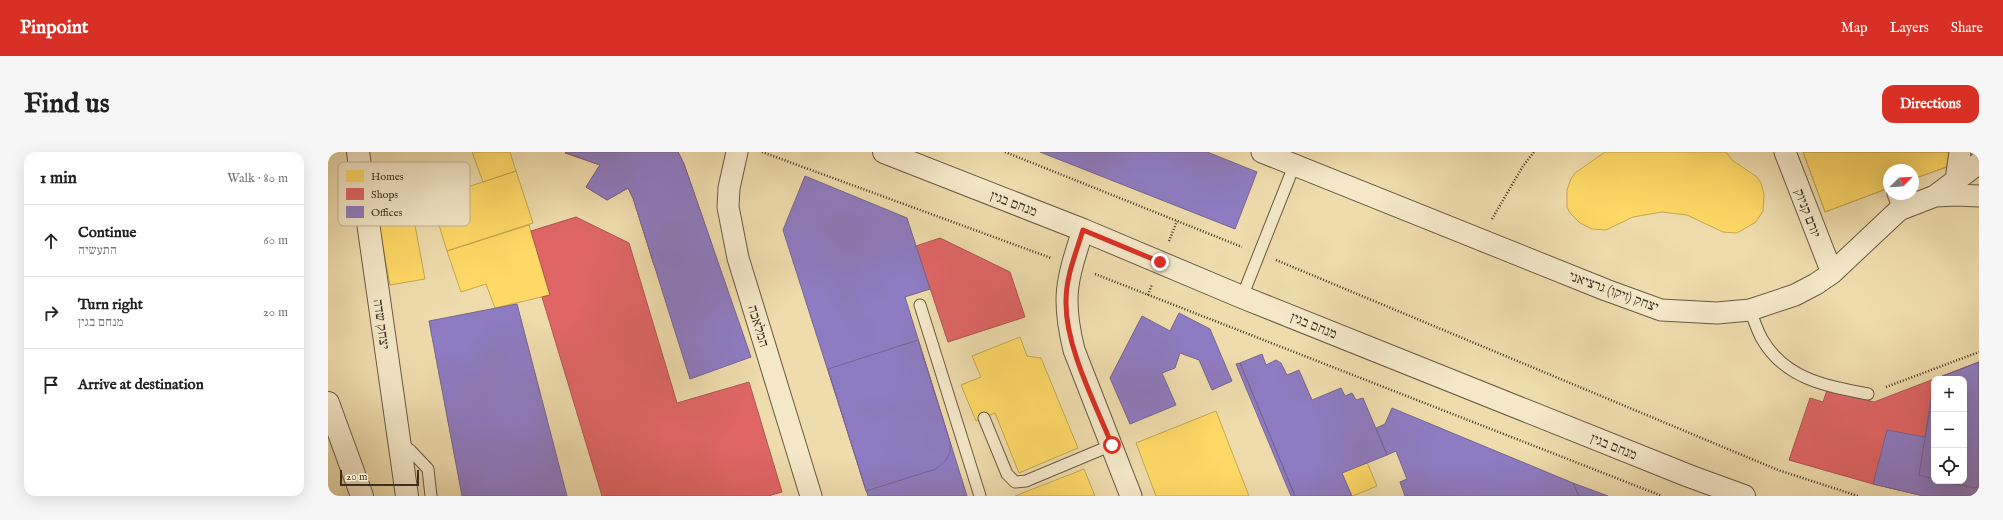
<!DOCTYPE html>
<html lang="en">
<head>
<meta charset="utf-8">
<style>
	body { margin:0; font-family:"IM FELL English","Frank Ruhl Libre",serif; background:#f6f6f6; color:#222 }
	.controls { position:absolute; right:12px; bottom:12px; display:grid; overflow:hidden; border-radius:8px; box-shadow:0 4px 16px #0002 }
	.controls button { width:36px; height:36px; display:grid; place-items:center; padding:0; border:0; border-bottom:1px solid #e0e0e0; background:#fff; color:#222; font:20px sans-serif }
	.compass { position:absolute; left:1555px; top:12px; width:36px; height:36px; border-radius:50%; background:#fff; box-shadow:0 4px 16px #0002; rotate:66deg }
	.scale { position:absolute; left:12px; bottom:10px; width:79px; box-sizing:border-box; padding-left:4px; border:2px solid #3d301f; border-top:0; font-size:11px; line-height:14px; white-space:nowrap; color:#3d301f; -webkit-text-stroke:3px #f4e8c9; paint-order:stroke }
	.stop { position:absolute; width:12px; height:12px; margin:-9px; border:3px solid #d93025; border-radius:50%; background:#fff }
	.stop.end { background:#d93025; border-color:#fff; box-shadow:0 1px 4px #0008 }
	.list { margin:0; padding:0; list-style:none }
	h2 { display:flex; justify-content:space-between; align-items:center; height:52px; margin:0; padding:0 16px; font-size:17px }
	h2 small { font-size:13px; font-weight:400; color:#767676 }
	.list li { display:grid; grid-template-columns:26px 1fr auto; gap:12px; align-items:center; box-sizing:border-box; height:72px; padding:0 16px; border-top:1px solid #e0e0e0 }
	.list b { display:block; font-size:15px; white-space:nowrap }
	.list p { margin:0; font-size:13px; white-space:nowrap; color:#767676 }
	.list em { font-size:13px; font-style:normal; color:#767676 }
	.icon { flex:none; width:22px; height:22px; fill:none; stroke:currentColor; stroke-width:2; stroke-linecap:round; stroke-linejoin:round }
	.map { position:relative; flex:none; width:1651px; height:344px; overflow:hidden; border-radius:12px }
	header { display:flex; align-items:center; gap:24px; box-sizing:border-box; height:56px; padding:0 20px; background:#d93025; color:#fff }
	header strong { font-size:19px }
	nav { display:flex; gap:22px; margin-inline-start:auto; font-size:14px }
	.intro { display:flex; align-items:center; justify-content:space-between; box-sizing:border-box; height:96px; padding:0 24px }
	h1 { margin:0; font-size:28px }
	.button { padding:10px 18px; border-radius:12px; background:#d93025; color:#fff; font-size:14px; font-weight:700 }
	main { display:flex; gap:24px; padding:0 24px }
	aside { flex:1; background:#fff; border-radius:12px; box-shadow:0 4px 16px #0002 }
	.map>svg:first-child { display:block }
</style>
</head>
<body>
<header>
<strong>Pinpoint</strong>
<nav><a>Map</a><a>Layers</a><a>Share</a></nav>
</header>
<div class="intro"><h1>Find us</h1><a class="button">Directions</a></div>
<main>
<aside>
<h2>1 min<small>Walk · 80 m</small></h2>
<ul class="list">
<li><svg class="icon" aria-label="ahead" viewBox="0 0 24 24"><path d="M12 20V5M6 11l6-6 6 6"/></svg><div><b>Continue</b><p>התעשיה</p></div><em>60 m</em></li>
<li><svg class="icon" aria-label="right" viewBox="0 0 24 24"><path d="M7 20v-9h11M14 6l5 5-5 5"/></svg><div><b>Turn right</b><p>מנחם בגין</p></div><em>20 m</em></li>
<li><svg class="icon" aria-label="arrive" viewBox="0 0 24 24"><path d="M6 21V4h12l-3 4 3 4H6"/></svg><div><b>Arrive at destination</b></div></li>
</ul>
</aside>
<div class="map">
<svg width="1651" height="344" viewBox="0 0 1651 344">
	<rect width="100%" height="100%" fill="#eedcac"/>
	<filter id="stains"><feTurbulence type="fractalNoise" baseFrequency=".005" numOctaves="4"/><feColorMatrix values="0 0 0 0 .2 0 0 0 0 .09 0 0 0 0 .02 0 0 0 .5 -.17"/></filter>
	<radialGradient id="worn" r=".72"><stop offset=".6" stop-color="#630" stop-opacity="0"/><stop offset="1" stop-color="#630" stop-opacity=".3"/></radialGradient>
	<path fill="#ffd966" stroke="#c5a651" d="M144,0H182L188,19L155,30Z
		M1277,0H1398L1404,8L1429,25L1433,31L1436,42L1435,59L1428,70L1409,81L1395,80L1359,63L1334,60L1305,65L1278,78L1264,77L1252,71L1242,61L1239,55V38L1243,27L1247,21Z
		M1475,0H1623L1627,12L1585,27V18H1561V36L1497,60Z
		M1475,0H1623L1627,12L1585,27V18H1561V36L1497,60Z
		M188,19L205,71L119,99L103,47Z
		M81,41L97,127L62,133L46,47Z
		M201,73L222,143L167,156L158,132L133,140L119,99Z
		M692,185L699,204L713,206L750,296L691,321L667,261L648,269L633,233L653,225L644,204Z
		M888,259L921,344H828L808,291Z
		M1021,268L1049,334L1025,344H1012L987,283Z
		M756,317L767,344H687Z"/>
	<path fill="#e06666" stroke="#af5651" d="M350,0L356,12L384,93L326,113L305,46L300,36L279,48L258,35L272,13L237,1Z
		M248,65L301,91L349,251L421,230L454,340L440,344H274L214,145L222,143L203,79Z
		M612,86L682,120L697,165L620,190L588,94Z
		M1651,210V344H1596L1545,332L1461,308L1482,246L1495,250L1499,238L1546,250L1606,227V329H1636V227H1607Z"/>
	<path fill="#8e7cc3" stroke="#766592" d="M237,0H350L356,12L423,205L362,227L305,46L300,36L279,48L258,35L272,13Z
		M712,0H879L929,20L907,77Z
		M477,24L579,66L602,137L577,145L639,344H540L455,78Z
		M189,152L239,344H134L101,169Z
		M851,161L882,177L904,229L884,238L871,208L852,201L847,216L834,221L848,253L802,272L782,226L814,164L842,179Z
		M590,188L622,290V300L618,308L608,317L538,339L500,217Z
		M934,202L938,213L948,208L953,211L959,223L971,218L984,248L1013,236L1017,244L1024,241L1028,248L1035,246L1059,303L1014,321L1024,344H967L912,211Z
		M1651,210V344H1596L1545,332L1559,278L1597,285L1606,231V329H1636V227H1607Z
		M1651,210V335L1646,336L1615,329H1636V227H1607Z
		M912,211L967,344H963L908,212Z
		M1606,231V327L1591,323Z
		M1064,256L1245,331L1251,344H1077L1072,330L1079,327L1068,299L1059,303L1048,276L1057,272Z
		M1245,331L1280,344H1251Z"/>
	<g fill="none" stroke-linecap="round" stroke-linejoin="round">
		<g stroke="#695b42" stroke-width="13">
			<path id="service" d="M1565,42L1571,58
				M914,145L966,14
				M592,153L652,344
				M1422,158C1426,168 1429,178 1434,187C1457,227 1498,234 1540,242
				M656,266L679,322L687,330L698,329L784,293
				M72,291L82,298L100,317L103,344"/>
		</g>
		<g stroke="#695b42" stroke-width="23">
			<path id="minor" d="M409,0L401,36L400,55L410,106L483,344
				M934,0L1278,138L1333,158L1389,161L1422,158L1467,143L1488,132L1504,121L1571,58L1607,44L1629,43L1651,44
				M1457,0L1504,121
				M1628,28L1632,0
				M1607,44L1651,11
				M755,78C739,128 733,145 746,198L803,344"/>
		</g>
		<g stroke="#695b42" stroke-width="24">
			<path id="tertiary" d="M30,0L79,344
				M556,0L755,78L914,145L1361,324L1416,344
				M0,251L34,344"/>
		</g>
		<path stroke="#3d301f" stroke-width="2.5" stroke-dasharray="1 2" stroke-linecap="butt" d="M434,0L723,106
			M677,0L914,95
			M1164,67L1195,14L1206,0
			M841,89L849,69
			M948,108L1450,318L1530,344
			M767,122L1334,344
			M820,143L824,132
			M1558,235L1651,200"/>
		<use href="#service" stroke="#f4e8c9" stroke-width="11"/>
		<use href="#minor" stroke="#f4e8c9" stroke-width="21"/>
		<use href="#tertiary" stroke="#f4e8c9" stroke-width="22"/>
	</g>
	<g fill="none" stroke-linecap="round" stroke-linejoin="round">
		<path stroke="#d93025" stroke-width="5" d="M784,293C767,251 737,194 738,149C738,124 748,101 755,78L832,110"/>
	</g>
	<g text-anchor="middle" stroke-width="4" stroke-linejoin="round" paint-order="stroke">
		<g font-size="14" fill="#3d301f" stroke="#f4e8c9">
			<text transform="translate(686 51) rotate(21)" y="5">מנחם בגין</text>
			<text transform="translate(1480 61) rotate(69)" y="5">יורם קניוק</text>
			<text transform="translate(1286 139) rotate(20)" y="5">יצחק (זיקו) גרציאני</text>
			<text transform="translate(54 172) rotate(82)" y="5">יצחק שדה</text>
			<text transform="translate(986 173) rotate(22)" y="5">מנחם בגין</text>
			<text transform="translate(431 174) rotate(73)" y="5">המלאכה</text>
			<text transform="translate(1286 294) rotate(22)" y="5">מנחם בגין</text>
		</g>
	</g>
	<rect x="10" y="10" width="132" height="64" rx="6" fill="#f4e8c9" stroke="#bdb196" stroke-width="1"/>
	<rect x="18" y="18" width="18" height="12" fill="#ffd966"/>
	<rect x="18" y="36" width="18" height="12" fill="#e06666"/>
	<rect x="18" y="54" width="18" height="12" fill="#8e7cc3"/>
	<g font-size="11" fill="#3d301f">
		<text x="43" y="28">Homes</text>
		<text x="43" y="46">Shops</text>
		<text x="43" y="64">Offices</text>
	</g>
	<rect width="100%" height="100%" filter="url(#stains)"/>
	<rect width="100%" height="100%" fill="url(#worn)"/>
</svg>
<div class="controls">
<button>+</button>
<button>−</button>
<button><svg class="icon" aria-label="locate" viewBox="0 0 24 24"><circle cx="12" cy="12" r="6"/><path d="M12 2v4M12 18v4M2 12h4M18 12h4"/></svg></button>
</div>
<svg class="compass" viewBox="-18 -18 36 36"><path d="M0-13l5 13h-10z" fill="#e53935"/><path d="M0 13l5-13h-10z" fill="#767676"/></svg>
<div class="scale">20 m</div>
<div class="stop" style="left:784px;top:293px"></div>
<div class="stop end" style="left:832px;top:110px"></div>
</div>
</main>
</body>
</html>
